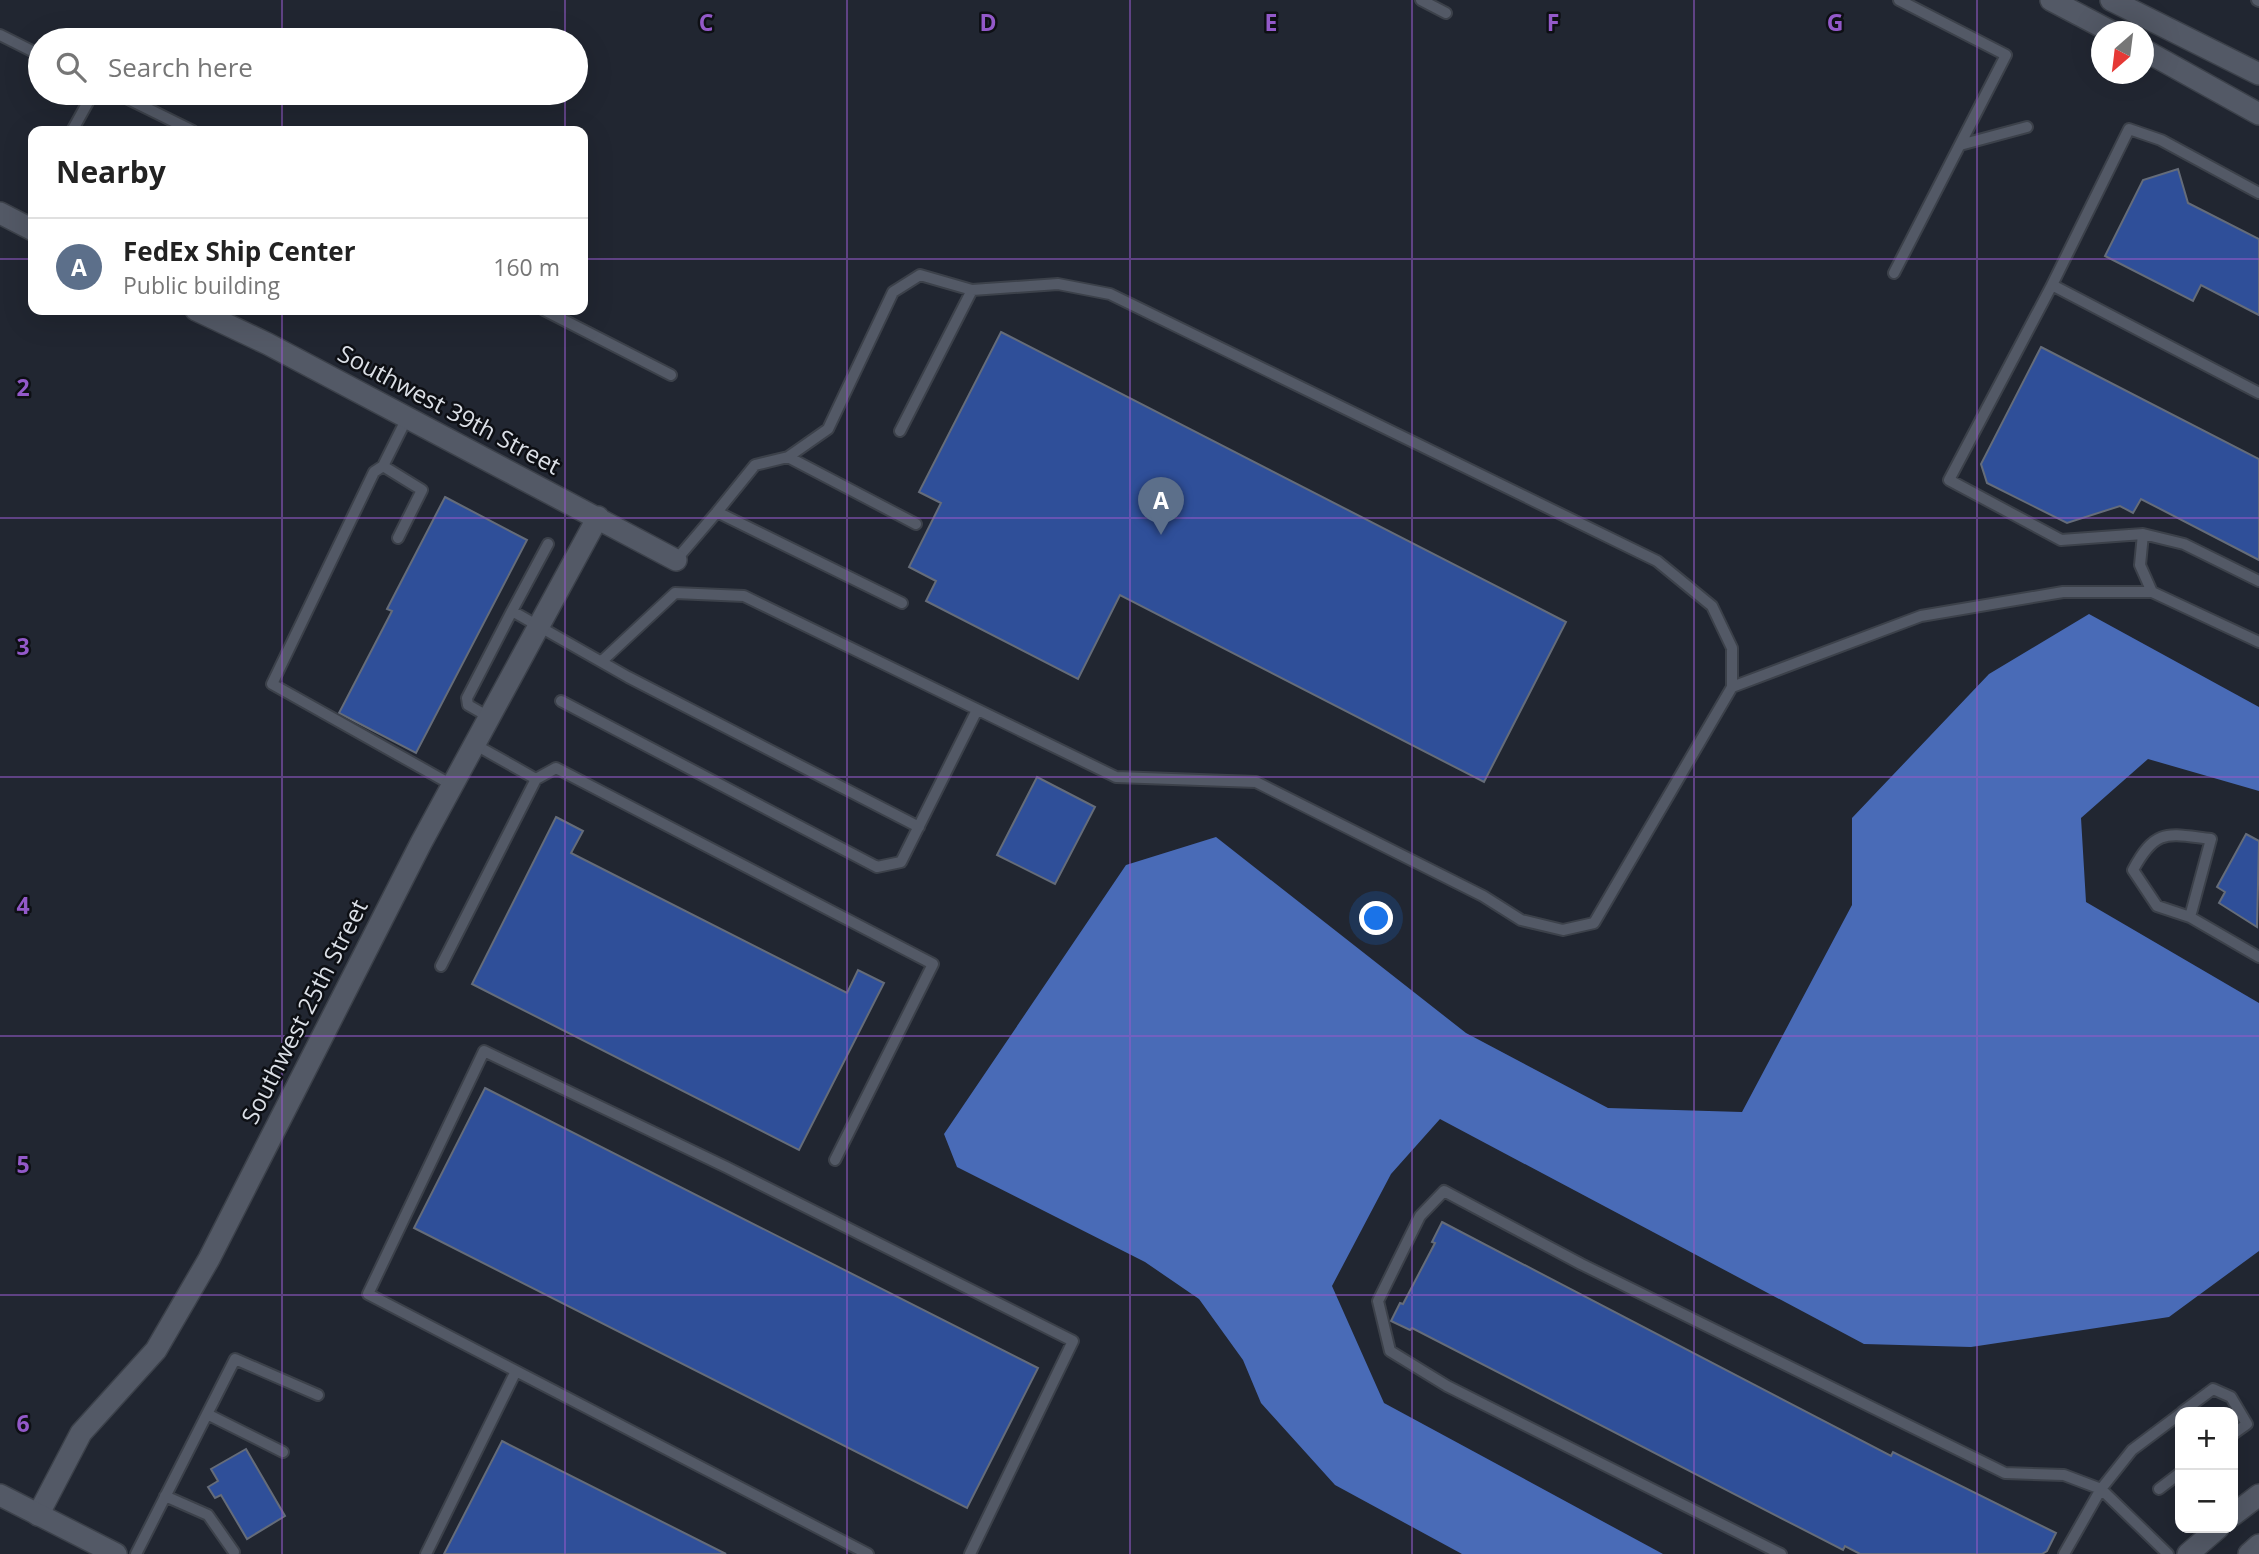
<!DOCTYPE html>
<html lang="en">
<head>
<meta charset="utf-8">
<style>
	body { margin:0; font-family:"Open Sans",sans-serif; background:#f6f6f6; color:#222 }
	.controls { position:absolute; right:21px; bottom:21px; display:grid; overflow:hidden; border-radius:14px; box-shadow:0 7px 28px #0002 }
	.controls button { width:63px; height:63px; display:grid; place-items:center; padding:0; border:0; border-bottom:2px solid #e0e0e0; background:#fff; color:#222; font:35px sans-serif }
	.compass { position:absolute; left:2091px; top:21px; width:63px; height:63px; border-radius:50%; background:#fff; box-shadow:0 7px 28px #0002; rotate:208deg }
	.you { position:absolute; left:1377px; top:919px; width:24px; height:24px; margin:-18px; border:5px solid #fff; border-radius:50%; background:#1a73e8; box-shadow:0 0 0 10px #1a73e833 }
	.badge { display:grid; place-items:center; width:46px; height:46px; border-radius:50%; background:#656a33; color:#fff; font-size:23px; font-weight:700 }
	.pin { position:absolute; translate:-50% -58px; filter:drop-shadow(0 2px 4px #0008) }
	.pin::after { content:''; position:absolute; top:37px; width:24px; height:21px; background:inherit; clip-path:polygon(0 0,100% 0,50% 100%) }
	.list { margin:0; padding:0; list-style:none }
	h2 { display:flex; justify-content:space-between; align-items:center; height:91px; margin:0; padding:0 28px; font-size:30px }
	h2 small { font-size:23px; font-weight:400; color:#767676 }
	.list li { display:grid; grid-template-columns:46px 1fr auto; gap:21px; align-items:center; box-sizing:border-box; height:98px; padding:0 28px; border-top:2px solid #e0e0e0 }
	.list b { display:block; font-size:26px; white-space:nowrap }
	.list p { margin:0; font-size:23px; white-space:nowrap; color:#767676 }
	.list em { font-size:23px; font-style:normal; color:#767676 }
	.icon { flex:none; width:38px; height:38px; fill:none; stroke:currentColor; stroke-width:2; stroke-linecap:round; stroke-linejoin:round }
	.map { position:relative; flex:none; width:2259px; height:1554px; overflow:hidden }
	.search { position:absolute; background:#fff; box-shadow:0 7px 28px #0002; left:28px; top:28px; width:560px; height:77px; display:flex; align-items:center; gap:18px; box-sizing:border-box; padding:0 24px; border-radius:38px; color:#767676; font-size:26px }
	.panel { position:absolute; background:#fff; box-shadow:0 7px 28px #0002; left:28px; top:126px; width:560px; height:189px; border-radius:14px }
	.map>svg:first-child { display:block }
</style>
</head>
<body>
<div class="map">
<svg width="2259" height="1554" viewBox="0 0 2259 1554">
	<rect width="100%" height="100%" fill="#212631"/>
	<path fill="#496bb7" d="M2089,614L2259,707V791L2148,759L2081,818L2086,902L2259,1003V1251L2169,1317L1971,1347L1864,1344L1440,1119L1391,1174L1332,1286L1384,1403L1663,1554H1462L1335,1485L1261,1403L1243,1360L1199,1299L1145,1262L957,1167L944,1134L1126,865L1216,837L1466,1033L1608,1108L1742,1112L1852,905V818L1989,674Z"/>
	<path fill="#2f4f99" stroke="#656c79" stroke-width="2" d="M2178,169L2188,203L2259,239V315L2201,285L2193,301L2105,256L2143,180Z
		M1001,332L1566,622L1484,782L1120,595L1078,679L926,601L936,581L909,567L941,503L919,492Z
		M2041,347L2259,459V560L2141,499L2133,513L2120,506L2067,523L1987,483L1981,464Z
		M445,497L527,540L416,753L339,713L392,611L387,609Z
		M1037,777L1095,807L1055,884L997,855Z
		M556,817L583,831L571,853L847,993L858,970L884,983L799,1150L472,984Z
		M2246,834L2259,841L2257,927L2219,903L2225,892L2217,887Z
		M485,1088L1038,1368L967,1508L414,1228Z
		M1442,1222L1891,1456L1893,1452L2056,1533L2047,1551L2042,1554H1860L1845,1546L1843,1550L1412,1328L1410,1330L1391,1321L1400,1303L1403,1304L1435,1243L1432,1242Z
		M502,1441L726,1554H444Z
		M246,1449L285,1516L247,1539L221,1495L215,1498L208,1487L218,1481L211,1469Z"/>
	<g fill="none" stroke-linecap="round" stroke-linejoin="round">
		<g stroke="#3c414a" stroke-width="14">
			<path id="service" d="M1421,0L1446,13
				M2257,0L2259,1
				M0,35L40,55
				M116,93L193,131
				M72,131L93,93
				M1960,145L2027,127
				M1894,273L2006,55L1899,0
				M2052,285L2129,129L2161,140L2259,193
				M544,310L671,375
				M2259,393L2052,285L1949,480L2061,540L2143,534L2140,565L2152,592L2259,642
				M407,418L383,466L374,472L272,684L452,785
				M788,457L828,429L893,292L920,275L972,290L900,431
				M383,466L422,490L398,538
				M717,512L755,465L788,457L916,524
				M2143,534L2184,544L2259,581
				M676,560L717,512L902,603
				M512,611L548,544
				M602,661L675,593L744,596L1116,777L1256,782L1483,896L1521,920L1563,930L1594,923L1732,687V648L1712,606L1657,561L1110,294L1058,284L972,290
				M1732,687L1921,616L2063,592H2152
				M561,701L877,867L901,862L977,710
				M489,717L468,705L467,698L512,611L628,677L919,827
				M536,779L556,768L933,964L835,1160
				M2190,917L2211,839C2168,834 2156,827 2133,870L2157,906L2190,917L2259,957
				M441,966L536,779L474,744
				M2182,1412L2213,1389L2231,1397L2247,1424L2233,1434
				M207,1414L283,1452
				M2159,1489L2180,1473
				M165,1496L208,1515L234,1552
				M136,1554L235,1359L318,1395
				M426,1554L516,1371
				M868,1554L368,1294L484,1051L726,1167L1073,1341L970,1554
				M1781,1554L1447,1386L1390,1351L1378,1301L1420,1216L1444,1191L1581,1264L2005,1473L2064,1475L2101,1489L2168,1554
				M2064,1554L2101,1489L2132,1450L2180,1414"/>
		</g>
		<g stroke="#3c414a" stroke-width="24">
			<path id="minor" d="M0,213L33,230
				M196,310L268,344L676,560
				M38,1515L81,1433L156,1350L209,1259L421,843L598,517"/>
		</g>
		<g stroke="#3c414a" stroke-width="24">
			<path id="tertiary" d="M2051,0L2112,32
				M2111,0L2259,74
				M2144,50L2259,114
				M0,1495L116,1554"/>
		</g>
		<g stroke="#3c414a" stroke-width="24">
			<path id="secondary" d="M2233,1515L2259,1495
				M2188,1554L2218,1528
				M2249,1554L2259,1545"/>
		</g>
		<use href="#service" stroke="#535966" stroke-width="10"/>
		<use href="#minor" stroke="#535966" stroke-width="21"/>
		<use href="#tertiary" stroke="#535966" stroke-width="21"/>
		<use href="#secondary" stroke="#535966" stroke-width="21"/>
	</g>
	<path fill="none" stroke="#9359c9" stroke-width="2" stroke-opacity="0.55" d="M282,0V40M565,0V40M847,0V1554M1130,0V1554M1412,0V1554M1694,0V1554M1977,0V1554M282,93V131M565,93V131M0,259H33M583,259H2259M282,310V1554M565,310V1554M0,518H2259M0,777H2259M0,1036H2259M0,1295H2259"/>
	<g text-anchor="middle" stroke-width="5" stroke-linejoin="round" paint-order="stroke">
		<g font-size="24" fill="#dbdfe6" stroke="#0d0f14">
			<text transform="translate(449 410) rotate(28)" y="8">Southwest 39th Street</text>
			<text transform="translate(305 1012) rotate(-63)" y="8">Southwest 25th Street</text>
		</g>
	</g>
	<g font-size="23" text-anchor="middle" font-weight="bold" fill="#9359c9" stroke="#0d0f14" stroke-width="5" stroke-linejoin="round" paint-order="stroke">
		<text x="706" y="31">C</text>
		<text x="988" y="31">D</text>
		<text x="1271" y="31">E</text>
		<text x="1553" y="31">F</text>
		<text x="1835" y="31">G</text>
		<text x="23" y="396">2</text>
		<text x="23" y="655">3</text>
		<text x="23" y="914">4</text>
		<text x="23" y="1173">5</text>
		<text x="23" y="1432">6</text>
	</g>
</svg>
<div class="controls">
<button>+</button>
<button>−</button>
</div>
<svg class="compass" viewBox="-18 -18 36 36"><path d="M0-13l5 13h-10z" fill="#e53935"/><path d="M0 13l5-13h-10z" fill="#767676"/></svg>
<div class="you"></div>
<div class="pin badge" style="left:1161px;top:535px;background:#5c6f8a">A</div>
<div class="search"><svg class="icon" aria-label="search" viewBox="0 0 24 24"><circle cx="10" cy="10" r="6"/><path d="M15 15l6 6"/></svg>Search here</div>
<section class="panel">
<h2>Nearby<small></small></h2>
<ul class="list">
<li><span class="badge" style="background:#5c6f8a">A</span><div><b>FedEx Ship Center</b><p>Public building</p></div><em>160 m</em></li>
</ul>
</section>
</div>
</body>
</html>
